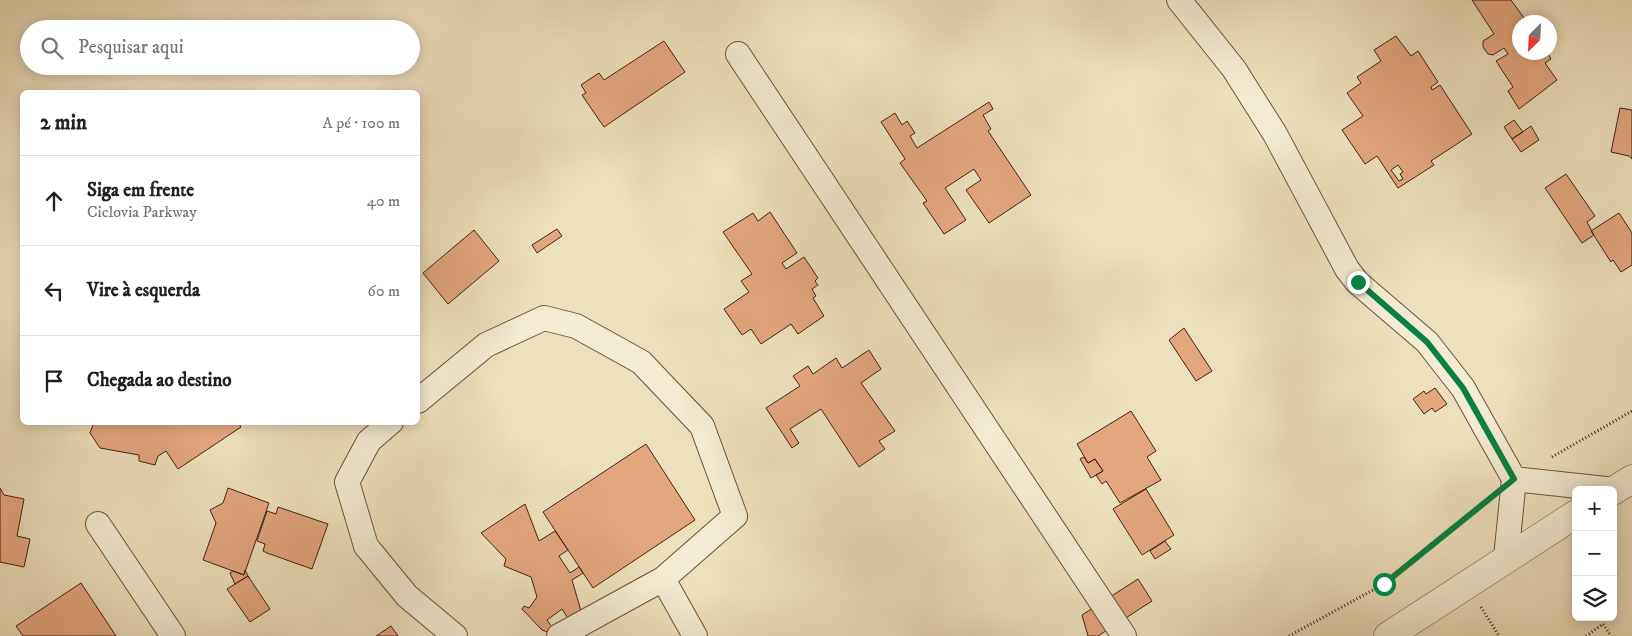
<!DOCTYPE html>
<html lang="pt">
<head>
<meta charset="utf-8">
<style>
	body { margin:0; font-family:"IM FELL DW Pica",serif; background:#f2f2f2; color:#202124 }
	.controls { position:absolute; right:15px; bottom:15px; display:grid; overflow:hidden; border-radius:8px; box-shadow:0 2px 12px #0003 }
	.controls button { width:45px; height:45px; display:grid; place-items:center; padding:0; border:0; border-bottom:1px solid #e0e0e0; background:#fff; color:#202124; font:25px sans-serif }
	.compass { position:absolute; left:1512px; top:15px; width:45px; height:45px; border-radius:50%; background:#fff; box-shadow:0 2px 12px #0003; rotate:204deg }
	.stop { position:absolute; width:15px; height:15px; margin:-11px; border:4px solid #0b8043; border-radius:50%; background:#fff }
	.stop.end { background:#0b8043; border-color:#fff; box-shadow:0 1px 5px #0008 }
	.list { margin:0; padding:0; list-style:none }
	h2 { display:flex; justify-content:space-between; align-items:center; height:65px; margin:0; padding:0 20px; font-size:21px }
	h2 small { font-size:16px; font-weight:400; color:#757577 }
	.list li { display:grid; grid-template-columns:32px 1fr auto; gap:15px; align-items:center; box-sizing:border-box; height:90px; padding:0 20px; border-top:1px solid #e0e0e0 }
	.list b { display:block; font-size:19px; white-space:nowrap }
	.list p { margin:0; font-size:16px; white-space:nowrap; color:#757577 }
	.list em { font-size:16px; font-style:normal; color:#757577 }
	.icon { flex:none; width:28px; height:28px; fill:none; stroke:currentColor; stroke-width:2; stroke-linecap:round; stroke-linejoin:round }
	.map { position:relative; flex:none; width:1632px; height:636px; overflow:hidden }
	.search { position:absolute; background:#fff; box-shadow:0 2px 12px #0003; left:20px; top:20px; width:400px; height:55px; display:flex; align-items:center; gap:12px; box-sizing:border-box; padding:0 18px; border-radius:28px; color:#757577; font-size:19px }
	.panel { position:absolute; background:#fff; box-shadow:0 2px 12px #0003; left:20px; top:90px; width:400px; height:335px; border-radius:8px }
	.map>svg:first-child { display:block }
</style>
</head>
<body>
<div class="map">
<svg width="1632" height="636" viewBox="0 0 1632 636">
	<rect width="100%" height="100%" fill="#ede0bc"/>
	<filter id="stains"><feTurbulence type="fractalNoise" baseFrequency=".004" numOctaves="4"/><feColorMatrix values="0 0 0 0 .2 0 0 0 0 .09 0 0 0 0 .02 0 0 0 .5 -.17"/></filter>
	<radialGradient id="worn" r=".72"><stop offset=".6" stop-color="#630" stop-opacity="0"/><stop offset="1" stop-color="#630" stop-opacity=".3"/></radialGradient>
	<path fill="#e4a77d" stroke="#412316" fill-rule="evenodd" d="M1472,0H1511L1527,22H1520V30L1517,26L1514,28L1520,36V52H1547L1551,59L1545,63L1557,80L1519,109L1508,91L1513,87L1496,61L1508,54L1504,48L1493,55L1488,54L1483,47V41L1494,34Z
		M1396,36L1411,56L1418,51L1438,82L1431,87L1432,90L1440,85L1472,134L1431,161L1434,165L1398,188L1377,156L1365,164L1342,130L1363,116L1347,93L1361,83L1357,77L1381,61L1374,50ZM1398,165L1403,172L1400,174L1403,179L1399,181L1391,170Z
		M664,41L685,72L604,127L582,95L586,93L581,85L599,73L604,80Z
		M989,102L993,109L983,115L991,129L988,131L1031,195L989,223L966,190L981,180L974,169L945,188L966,220L944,234L923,203L927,201L900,163L905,159L881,122L895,113L902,125L907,121L915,133L910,136L917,148Z
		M1620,108L1632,110V159L1629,156L1611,152Z
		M1514,120L1523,132L1512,139L1504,127Z
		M1531,126L1539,140L1521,152L1512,139Z
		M1566,174L1595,216L1587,222L1594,235L1582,243L1545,188Z
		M770,212L797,253L782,263L786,269L804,257L818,278L815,281L818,285L812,289L816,296L813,298L824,316L798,334L791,324L761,344L751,329L742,335L724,309L749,292L741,281L752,274L723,232L753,213L758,221Z
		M1619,213L1632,233V265L1621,272L1613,260L1611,262L1591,231Z
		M557,229L562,236L537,253L532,245Z
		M474,230L499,261L448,304L423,273Z
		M1184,328L1212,371L1196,381L1169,340Z
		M869,350L881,369L861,383L895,431L879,441L885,449L859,467L821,409L790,429L799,443L792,448L766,408L800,386L793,376L808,366L813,374L836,358L842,368Z
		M1435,388L1447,404L1435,412L1432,408L1424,414L1413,399L1424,391L1426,394Z
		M1131,411L1156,451L1147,457L1161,480L1120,503L1106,481L1102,484L1096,475L1103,471L1095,459L1088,463L1077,444Z
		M94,422H241L239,424L241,427L178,469L166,451L158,456L155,465L139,461V455L100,448L90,433Z
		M646,444L695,520L593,588L543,512Z
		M1084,457L1088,463L1095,459L1103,471L1091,478L1080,459Z
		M0,488L4,495L24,499L17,536L30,539L24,567L0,562Z
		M228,488L269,503L244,575L203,560L216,523L210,510L223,503Z
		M1146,489L1174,535L1142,555L1113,509Z
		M525,504L539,541L555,531L568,550L559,556L570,573L579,567L583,573L572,580L581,611L569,620L562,609L547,620L554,630L548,632L542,630L522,609L524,606L529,608L537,597L531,577L504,566L506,559L481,533Z
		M278,507L328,524L312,569L267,553L263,551L265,544L257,541L267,511L276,514Z
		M1165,541L1171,549L1155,559L1150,551Z
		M245,570L249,578L248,576L235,584L230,573L233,571L244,575Z
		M248,576L270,609L250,622L227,589Z
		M1138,579L1152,601L1098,636H1088L1082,615Z
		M81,583L116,636H23L16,626Z
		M391,626L398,636H376Z"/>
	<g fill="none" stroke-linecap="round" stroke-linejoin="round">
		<g stroke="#6c5240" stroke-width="26">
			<path id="minor" d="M1179,0L1234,69L1275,134L1347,269L1357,282L1427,342L1463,388L1514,479L1506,558
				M738,54L1124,636
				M418,401L486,345L544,318L576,326L641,362L702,426L735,516L663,579L559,636
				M391,422L369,441L347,482L366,546L407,596L455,636
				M1514,479L1615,490
				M98,524L173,636
				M663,579L695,636"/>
		</g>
		<g stroke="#6c5240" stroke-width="29">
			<path id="tertiary" d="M1613,491L1632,479
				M1388,636L1576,514"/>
		</g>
		<path stroke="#412316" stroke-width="3" stroke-dasharray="1 2.5" stroke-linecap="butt" d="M1552,457L1632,411
			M1481,607L1499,636
			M1289,636L1384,584L1485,502
			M1586,636L1603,624L1611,636"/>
		<use href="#minor" stroke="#f3ebd3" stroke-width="24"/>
		<use href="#tertiary" stroke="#f3ebd3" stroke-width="28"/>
	</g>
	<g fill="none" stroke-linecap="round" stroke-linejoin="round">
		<path stroke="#0b8043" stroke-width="6" d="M1358,282L1427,342L1463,388L1514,479L1384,584"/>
	</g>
	<rect width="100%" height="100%" filter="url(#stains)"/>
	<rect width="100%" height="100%" fill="url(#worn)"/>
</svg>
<div class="controls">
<button>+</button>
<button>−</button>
<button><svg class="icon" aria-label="layers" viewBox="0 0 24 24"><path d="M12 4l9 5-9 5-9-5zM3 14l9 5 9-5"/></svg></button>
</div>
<svg class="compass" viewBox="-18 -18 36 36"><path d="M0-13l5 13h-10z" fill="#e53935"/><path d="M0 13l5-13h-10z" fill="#757577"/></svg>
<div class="stop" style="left:1384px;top:584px"></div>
<div class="stop end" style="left:1358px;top:282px"></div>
<div class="search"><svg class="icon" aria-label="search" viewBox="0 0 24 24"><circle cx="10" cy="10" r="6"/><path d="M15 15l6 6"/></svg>Pesquisar aqui</div>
<section class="panel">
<h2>2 min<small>A pé · 100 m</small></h2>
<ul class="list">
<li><svg class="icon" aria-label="ahead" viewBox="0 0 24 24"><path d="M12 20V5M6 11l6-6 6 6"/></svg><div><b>Siga em frente</b><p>Ciclovia Parkway</p></div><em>40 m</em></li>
<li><svg class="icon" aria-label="left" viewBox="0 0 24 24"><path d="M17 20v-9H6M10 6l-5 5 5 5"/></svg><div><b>Vire à esquerda</b></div><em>60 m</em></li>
<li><svg class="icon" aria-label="arrive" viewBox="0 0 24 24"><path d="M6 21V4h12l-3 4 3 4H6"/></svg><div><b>Chegada ao destino</b></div></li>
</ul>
</section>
</div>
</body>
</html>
